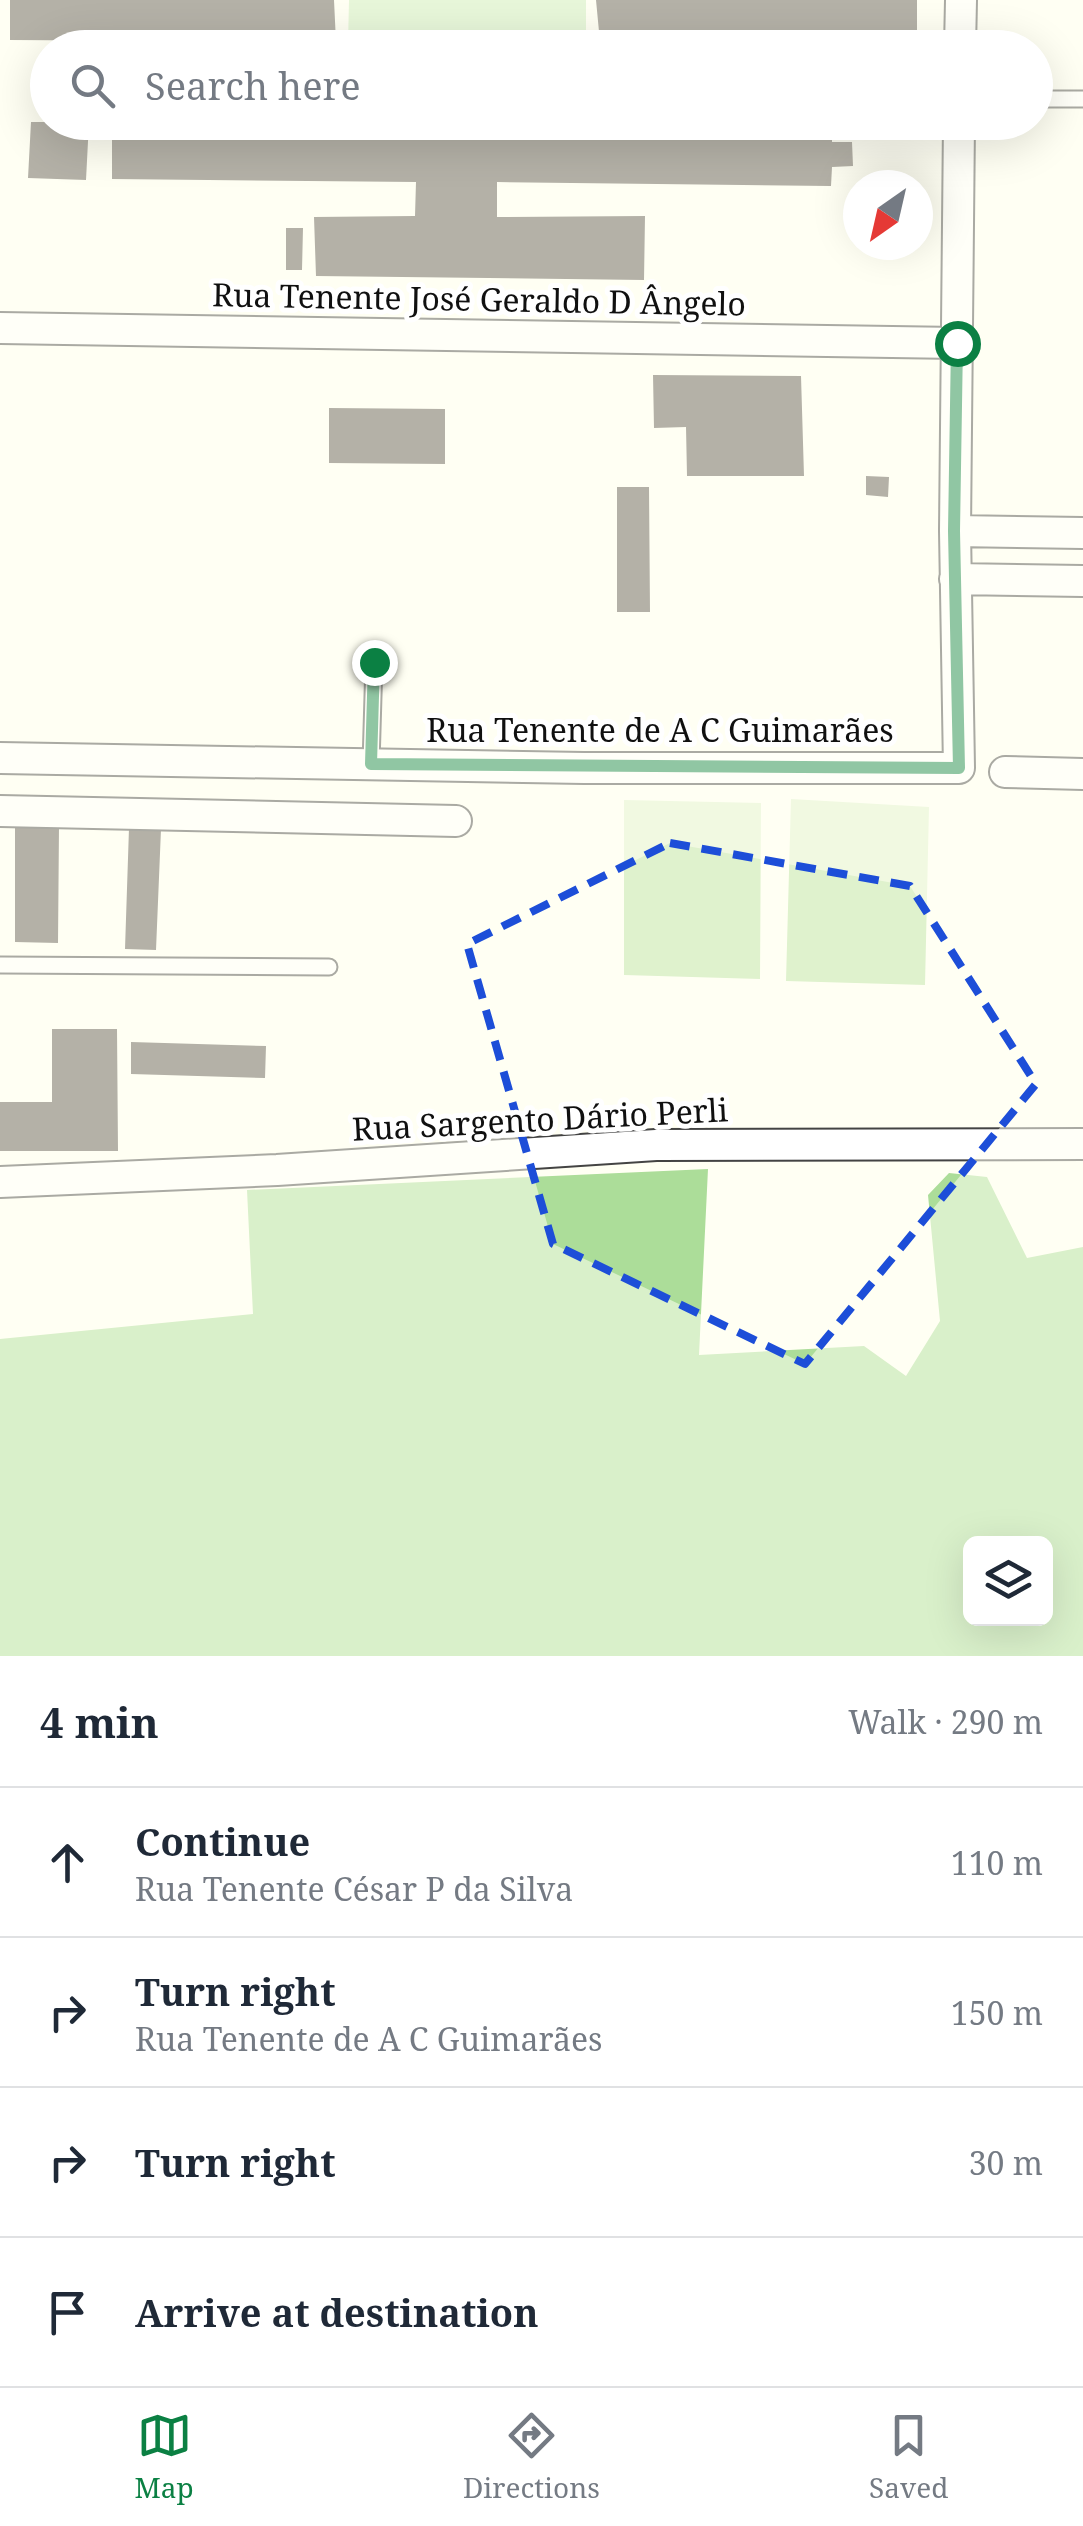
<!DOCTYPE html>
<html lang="en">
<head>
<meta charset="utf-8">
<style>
	body { margin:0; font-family:"Noto Serif",serif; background:#f6f6f7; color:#1f2937 }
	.controls { position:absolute; right:30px; bottom:30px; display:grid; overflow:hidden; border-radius:15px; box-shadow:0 10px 40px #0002 }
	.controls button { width:90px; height:90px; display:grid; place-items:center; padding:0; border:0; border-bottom:2px solid #e0e1e3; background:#fff; color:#1f2937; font:50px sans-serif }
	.compass { position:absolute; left:843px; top:170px; width:90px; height:90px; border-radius:50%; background:#fff; box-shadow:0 10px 40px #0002; rotate:214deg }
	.stop { position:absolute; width:30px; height:30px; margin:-22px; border:8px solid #0b8043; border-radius:50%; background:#fff }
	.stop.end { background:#0b8043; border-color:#fff; box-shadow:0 2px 10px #0008 }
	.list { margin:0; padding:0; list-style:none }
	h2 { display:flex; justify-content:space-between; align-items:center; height:130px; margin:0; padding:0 40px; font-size:42px }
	h2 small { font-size:32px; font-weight:400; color:#747a83 }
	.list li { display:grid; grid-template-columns:65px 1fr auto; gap:30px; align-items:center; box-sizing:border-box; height:150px; padding:0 40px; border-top:2px solid #e0e1e3 }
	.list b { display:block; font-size:38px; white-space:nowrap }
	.list p { margin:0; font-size:32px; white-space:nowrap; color:#747a83 }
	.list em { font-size:32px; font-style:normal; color:#747a83 }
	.icon { flex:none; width:55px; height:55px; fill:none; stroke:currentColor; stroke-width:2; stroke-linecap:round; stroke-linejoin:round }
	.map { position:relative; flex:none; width:1083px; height:1656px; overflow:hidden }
	.search { position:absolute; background:#fff; box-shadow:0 10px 40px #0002; left:30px; right:30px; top:30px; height:110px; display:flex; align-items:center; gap:25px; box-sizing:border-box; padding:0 35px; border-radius:55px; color:#747a83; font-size:38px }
	.sheet { height:730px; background:#fff }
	nav { display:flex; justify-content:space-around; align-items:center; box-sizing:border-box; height:140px; border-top:2px solid #e0e1e3; background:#fff; font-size:28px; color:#747a83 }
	nav a { display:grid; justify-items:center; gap:5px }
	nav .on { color:#0b8043 }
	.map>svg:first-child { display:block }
</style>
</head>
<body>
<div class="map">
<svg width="1083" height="1656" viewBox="0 0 1083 1656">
	<rect width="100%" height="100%" fill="#fffff3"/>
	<path fill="#cbecbb" d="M349,0H586V44L348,43Z"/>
	<path fill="#acdd99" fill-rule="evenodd" d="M708,1169L699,1355L864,1346L906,1376L940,1321L928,1195L949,1173L987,1177L1027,1258L1083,1247V1656H0V1339L253,1314L247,1190ZM970,1544H1046V1618H970Z"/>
	<path fill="#dff2cd" d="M791,799L929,807L925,985L786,981Z
		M624,800L761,803L760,979L624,975Z"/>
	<path fill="#59534c" d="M10,0H334L336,42L425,44V48H322L321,42L10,40Z
		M596,0H917V47L600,42Z
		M31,122H89L86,180L28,178Z
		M112,122H832V142H852L853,166L832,167L831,186L497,182V217L645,216L644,280L316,276L314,217L415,216L416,182L112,179Z
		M286,228H303L302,270H286Z
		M653,375L801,376L804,476H687L686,427L654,428Z
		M329,408L445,409V464L329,463Z
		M866,476L889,477L888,497L866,495Z
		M617,487H649L650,612H617Z
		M15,826H59L58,943L15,942Z
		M129,828L161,829L156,950L125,949Z
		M52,1029H117L118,1151H0V1102H52Z
		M131,1042L266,1046L265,1078L131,1074Z"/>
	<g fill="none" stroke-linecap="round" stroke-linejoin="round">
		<g stroke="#434343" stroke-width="19">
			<path id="service" d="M1036,99H1083
				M371,764L374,662
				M0,965L329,967"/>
		</g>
		<g stroke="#434343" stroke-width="34">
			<path id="minor" d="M960,48L961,0
				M0,328L957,343
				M955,531L1083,533
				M955,579L1083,581
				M0,758L584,768H959L955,531L959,122
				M1005,772L1083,774
				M0,811L456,821
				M0,1182L277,1170L656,1145L1083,1144"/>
		</g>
		<use href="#service" stroke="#fff" stroke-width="15"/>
		<use href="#minor" stroke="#fff" stroke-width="30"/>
	</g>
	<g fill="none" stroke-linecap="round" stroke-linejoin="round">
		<path stroke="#0b8043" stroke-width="12" d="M374,662L371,764L959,768L954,531L957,343"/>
	</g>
	<path d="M0 0H1083V1656H0ZM670,843L910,886L1036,1084L805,1364L553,1244L467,944Z" fill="#fffff3" fill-opacity=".55" fill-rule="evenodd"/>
	<path fill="none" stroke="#1d4ed8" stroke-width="8" stroke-dasharray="20 12" stroke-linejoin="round" d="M670,843L910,886L1036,1084L805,1364L553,1244L467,944Z"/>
	<g text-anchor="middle" stroke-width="10" stroke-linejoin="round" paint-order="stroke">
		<g font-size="32" fill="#101010" stroke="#fff">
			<text transform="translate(479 300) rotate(1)" y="11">Rua Tenente José Geraldo D Ângelo</text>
			<text x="660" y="742">Rua Tenente de A C Guimarães</text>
			<text transform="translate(540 1120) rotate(-3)" y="11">Rua Sargento Dário Perli</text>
		</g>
	</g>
</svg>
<div class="controls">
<button><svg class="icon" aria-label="layers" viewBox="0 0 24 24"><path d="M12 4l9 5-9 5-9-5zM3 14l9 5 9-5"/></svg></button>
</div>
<svg class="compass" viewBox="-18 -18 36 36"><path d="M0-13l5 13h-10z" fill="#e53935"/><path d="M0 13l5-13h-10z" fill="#747a83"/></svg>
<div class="stop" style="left:957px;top:343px"></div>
<div class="stop end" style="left:374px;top:662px"></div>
<div class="search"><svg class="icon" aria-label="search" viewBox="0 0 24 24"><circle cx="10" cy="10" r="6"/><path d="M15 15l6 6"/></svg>Search here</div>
</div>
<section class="sheet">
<h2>4 min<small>Walk · 290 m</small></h2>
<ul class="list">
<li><svg class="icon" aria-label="ahead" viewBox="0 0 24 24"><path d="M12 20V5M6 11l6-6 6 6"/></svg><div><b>Continue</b><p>Rua Tenente César P da Silva</p></div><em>110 m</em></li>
<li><svg class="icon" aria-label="right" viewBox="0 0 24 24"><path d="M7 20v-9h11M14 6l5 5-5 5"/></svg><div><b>Turn right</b><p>Rua Tenente de A C Guimarães</p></div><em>150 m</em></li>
<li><svg class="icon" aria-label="right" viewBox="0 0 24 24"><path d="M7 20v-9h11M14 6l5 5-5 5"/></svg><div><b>Turn right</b></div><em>30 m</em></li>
<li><svg class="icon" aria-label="arrive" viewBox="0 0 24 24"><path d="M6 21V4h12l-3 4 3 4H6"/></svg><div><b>Arrive at destination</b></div></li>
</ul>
</section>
<nav>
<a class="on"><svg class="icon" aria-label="map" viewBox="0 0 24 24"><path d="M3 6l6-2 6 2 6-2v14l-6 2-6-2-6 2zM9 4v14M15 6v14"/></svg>Map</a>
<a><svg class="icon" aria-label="directions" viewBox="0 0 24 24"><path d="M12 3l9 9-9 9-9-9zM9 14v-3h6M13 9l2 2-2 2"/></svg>Directions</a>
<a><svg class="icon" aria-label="saved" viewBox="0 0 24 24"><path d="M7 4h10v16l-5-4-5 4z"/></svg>Saved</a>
</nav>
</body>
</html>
